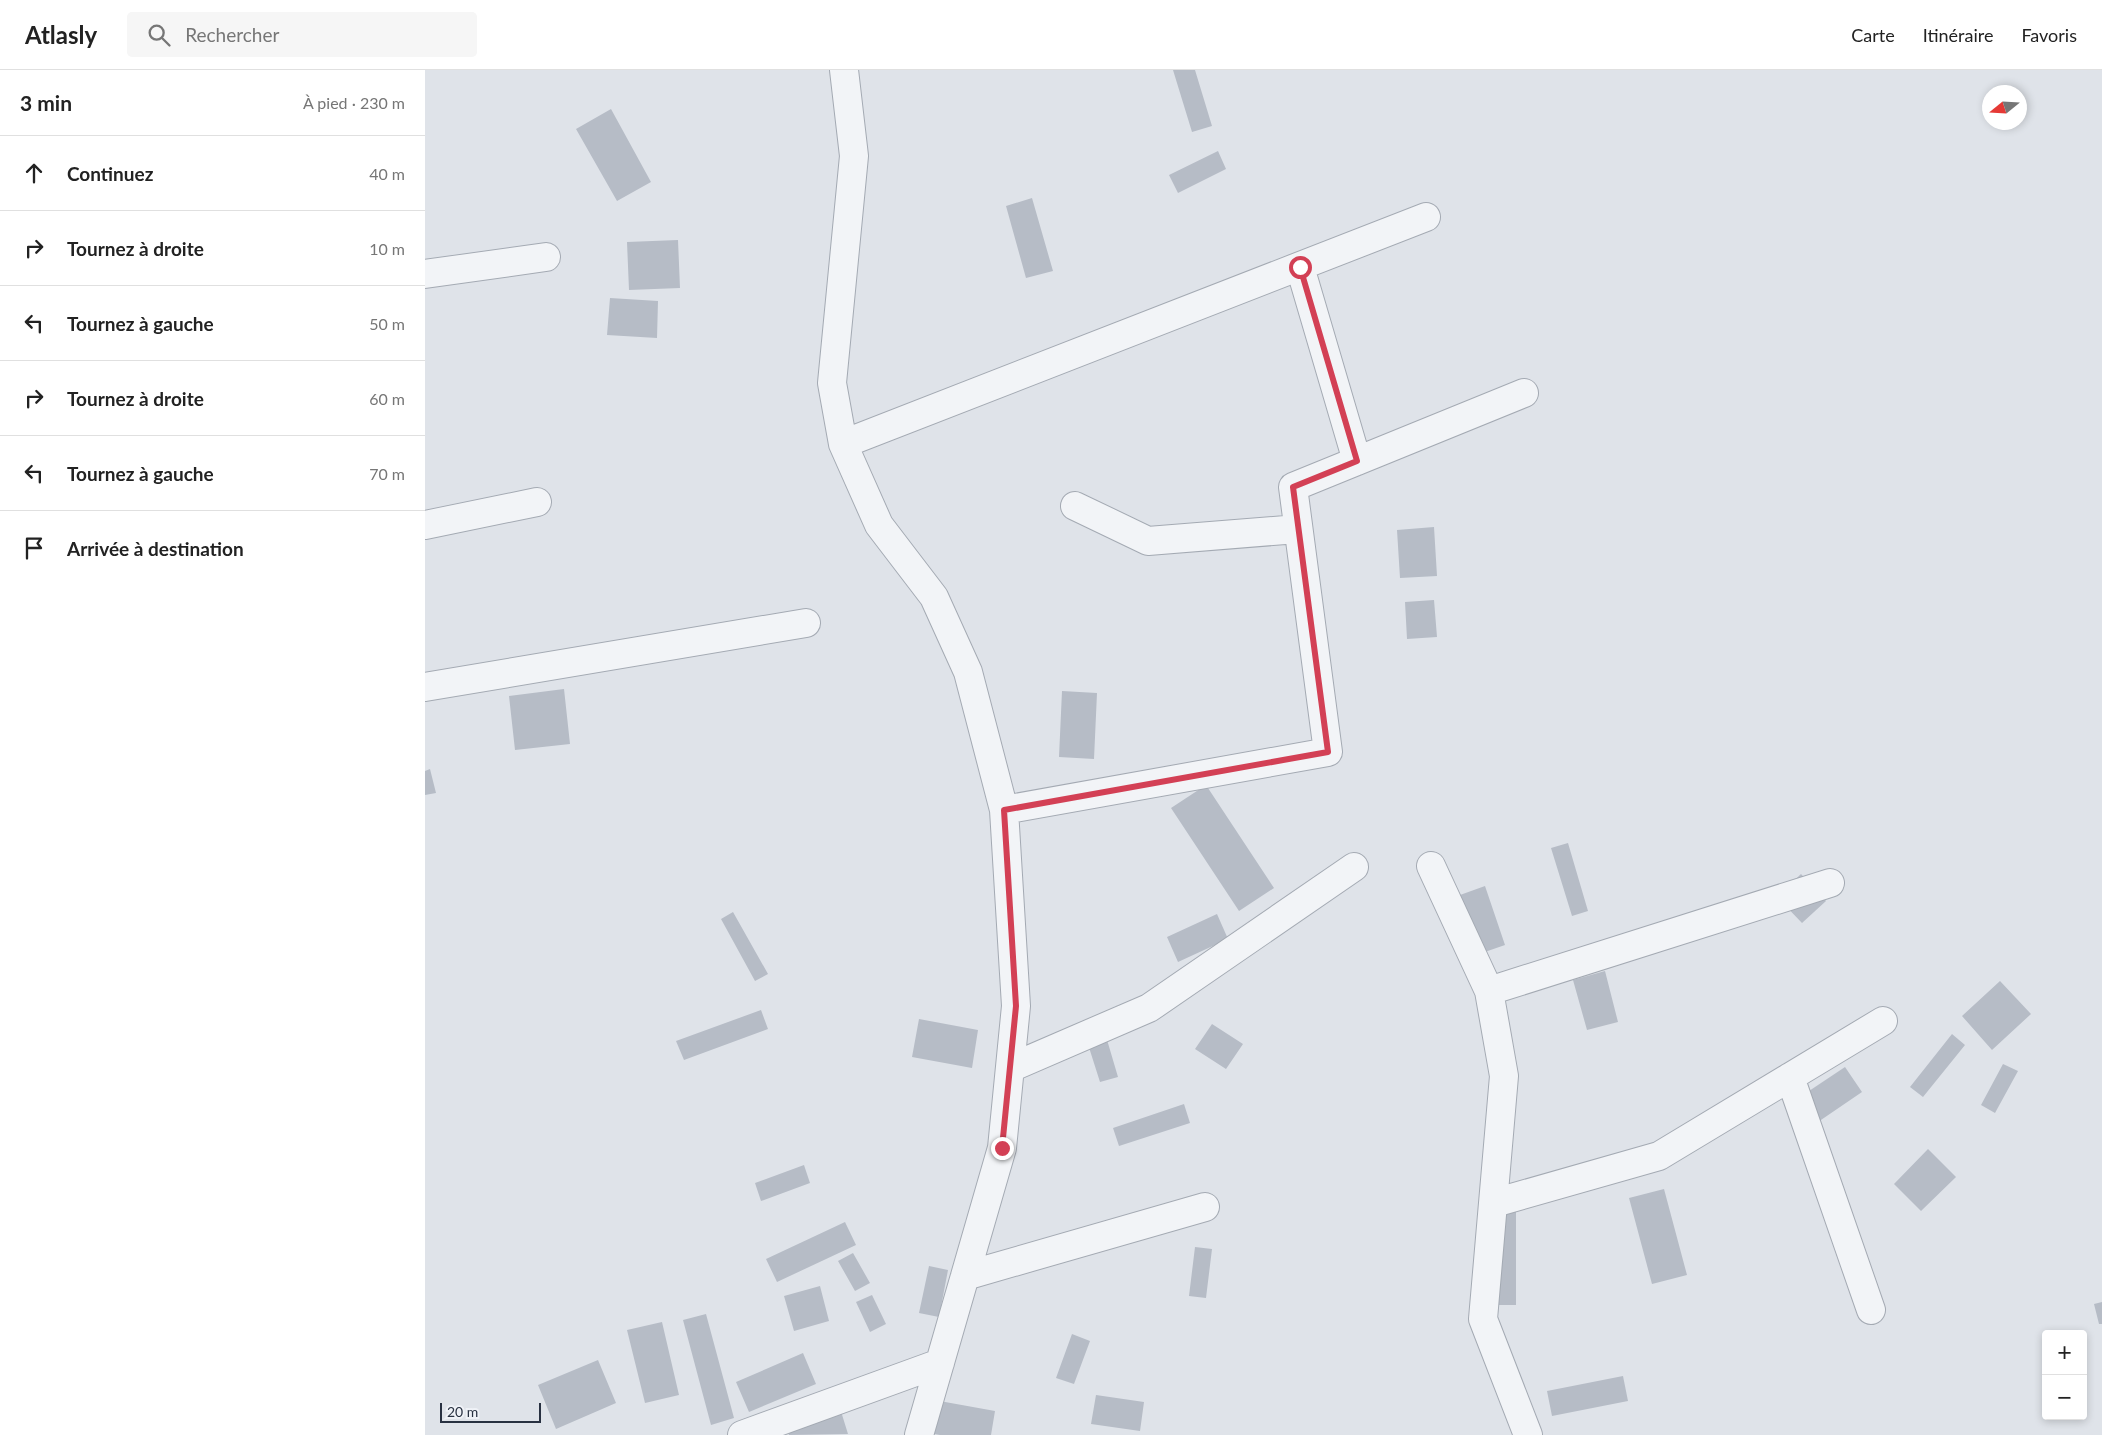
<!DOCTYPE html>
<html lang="fr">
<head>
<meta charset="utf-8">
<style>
	body { margin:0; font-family:Lato,sans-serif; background:#f6f6f6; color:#222 }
	.controls { position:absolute; right:15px; bottom:15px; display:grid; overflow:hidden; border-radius:5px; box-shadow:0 2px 8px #0003 }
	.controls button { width:45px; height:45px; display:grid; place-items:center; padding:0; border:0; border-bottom:1px solid #e0e0e0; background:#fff; color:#222; font:25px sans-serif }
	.compass { position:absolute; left:1557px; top:15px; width:45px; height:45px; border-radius:50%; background:#fff; box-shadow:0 2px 8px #0003; rotate:252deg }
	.scale { position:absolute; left:15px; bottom:12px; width:101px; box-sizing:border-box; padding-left:5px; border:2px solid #283141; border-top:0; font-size:14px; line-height:18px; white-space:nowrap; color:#283141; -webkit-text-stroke:4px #eff2f7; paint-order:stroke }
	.stop { position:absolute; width:15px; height:15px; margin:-11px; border:4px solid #d34055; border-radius:50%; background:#fff }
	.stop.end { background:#d34055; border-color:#fff; box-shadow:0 1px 5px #0008 }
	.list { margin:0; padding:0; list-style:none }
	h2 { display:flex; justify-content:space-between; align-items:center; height:65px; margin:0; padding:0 20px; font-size:21px }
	h2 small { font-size:16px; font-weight:400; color:#767676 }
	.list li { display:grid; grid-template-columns:32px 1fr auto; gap:15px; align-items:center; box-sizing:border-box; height:75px; padding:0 20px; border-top:1px solid #e0e0e0 }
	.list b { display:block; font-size:19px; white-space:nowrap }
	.list em { font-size:16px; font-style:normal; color:#767676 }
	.icon { flex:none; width:28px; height:28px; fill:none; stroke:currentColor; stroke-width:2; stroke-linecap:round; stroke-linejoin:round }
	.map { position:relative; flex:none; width:1677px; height:1365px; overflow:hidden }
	header { display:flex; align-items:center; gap:30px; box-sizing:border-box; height:70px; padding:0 25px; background:#fff; border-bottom:1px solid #e0e0e0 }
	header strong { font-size:24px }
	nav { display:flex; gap:28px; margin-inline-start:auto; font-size:18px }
	.search { width:350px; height:45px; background:#f6f6f6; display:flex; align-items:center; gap:12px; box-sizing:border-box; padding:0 18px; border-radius:5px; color:#767676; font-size:19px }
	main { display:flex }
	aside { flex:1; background:#fff }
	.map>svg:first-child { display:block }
</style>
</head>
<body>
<header>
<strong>Atlasly</strong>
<div class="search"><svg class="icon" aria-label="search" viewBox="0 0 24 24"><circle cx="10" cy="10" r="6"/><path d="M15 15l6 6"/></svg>Rechercher</div>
<nav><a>Carte</a><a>Itinéraire</a><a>Favoris</a></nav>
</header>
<main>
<aside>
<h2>3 min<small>À pied · 230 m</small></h2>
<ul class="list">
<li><svg class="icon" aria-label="ahead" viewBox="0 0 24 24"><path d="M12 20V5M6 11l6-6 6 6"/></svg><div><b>Continuez</b></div><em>40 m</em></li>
<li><svg class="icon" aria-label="right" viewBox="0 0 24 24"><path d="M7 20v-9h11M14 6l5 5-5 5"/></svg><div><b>Tournez à droite</b></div><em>10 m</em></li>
<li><svg class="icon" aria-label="left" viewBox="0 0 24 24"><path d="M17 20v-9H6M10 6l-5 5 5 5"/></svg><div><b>Tournez à gauche</b></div><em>50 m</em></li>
<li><svg class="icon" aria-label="right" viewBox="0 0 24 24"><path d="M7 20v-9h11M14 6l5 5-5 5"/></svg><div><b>Tournez à droite</b></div><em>60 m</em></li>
<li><svg class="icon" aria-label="left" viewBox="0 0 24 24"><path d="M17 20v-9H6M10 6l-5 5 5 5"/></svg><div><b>Tournez à gauche</b></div><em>70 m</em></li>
<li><svg class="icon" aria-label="arrive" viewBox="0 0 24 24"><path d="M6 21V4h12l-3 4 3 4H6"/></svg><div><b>Arrivée à destination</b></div></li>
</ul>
</aside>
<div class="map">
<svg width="1677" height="1365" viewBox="0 0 1677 1365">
	<rect width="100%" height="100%" fill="#dfe3e9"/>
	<path fill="#b6bcc6" d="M748,0H770L787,56L767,62Z
		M186,39L226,112L192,131L151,59Z
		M793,81L801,99L753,123L744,105Z
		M607,128L628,201L601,208L581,136Z
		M253,170L255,218L204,220L202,172Z
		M185,228L233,231L232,268L182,265Z
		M1009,457L1012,506L975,508L972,460Z
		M1009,530L1012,567L982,569L980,532Z
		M139,619L145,674L90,680L84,626Z
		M637,621L672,623L669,689L634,687Z
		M5,699L11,723L0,725V701Z
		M781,715L849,818L814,841L746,738Z
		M1143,773L1163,841L1147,846L1126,778Z
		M1376,804L1401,831L1377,853L1352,827Z
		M1060,816L1080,875L1054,884L1035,825Z
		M308,842L343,904L330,911L296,849Z
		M792,844L803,869L753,892L742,867Z
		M1180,901L1193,952L1162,960L1148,910Z
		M1575,911L1606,944L1567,980L1537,946Z
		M336,940L343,959L259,990L251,971Z
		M494,949L553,960L547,998L487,987Z
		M787,954L818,974L801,999L770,979Z
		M680,963L693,1007L675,1012L661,968Z
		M1527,964L1540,975L1498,1027L1485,1017Z
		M1578,994L1593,1001L1570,1043L1556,1035Z
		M1420,997L1437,1022L1393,1052L1375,1027Z
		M759,1034L765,1053L694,1076L688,1058Z
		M1503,1079L1531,1107L1496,1141L1469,1114Z
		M379,1095L385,1113L336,1131L330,1113Z
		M1239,1119L1262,1205L1227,1214L1204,1128Z
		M1069,1141H1091V1235H1068Z
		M420,1152L431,1175L352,1212L341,1189Z
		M770,1177L787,1179L781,1228L764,1226Z
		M428,1183L445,1213L430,1221L413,1191Z
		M504,1196L523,1200L514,1247L494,1243Z
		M395,1216L404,1251L369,1261L359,1226Z
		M447,1225L461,1254L445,1262L431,1232Z
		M1677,1232V1254H1674L1669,1234Z
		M281,1244L309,1348L286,1355L258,1250Z
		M237,1252L254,1325L220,1333L202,1260Z
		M647,1264L665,1271L649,1314L631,1308Z
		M378,1283L391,1314L324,1342L311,1312Z
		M173,1290L191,1333L131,1359L113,1315Z
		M1198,1306L1203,1331L1127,1346L1122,1321Z
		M410,1322L423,1364L364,1365L356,1339Z
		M671,1325L719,1332L715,1361L666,1354Z
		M498,1328L570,1341L566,1365H515L492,1361Z"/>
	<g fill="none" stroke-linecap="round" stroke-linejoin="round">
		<g stroke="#a4aab3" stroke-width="30">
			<path id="minor" d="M419,0L429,86L407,313L418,374L454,455L509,527L543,602L579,740L591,936L577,1078L494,1365
				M875,197L932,391
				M0,204L121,187
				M418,374L1001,147
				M650,436L723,471L873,459
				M0,455L112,432
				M0,617L381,553
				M579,740L903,682L868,417L1099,323
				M1006,796L1064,921L1079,1006L1058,1249L1103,1365
				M1064,921L1405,813
				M585,998L724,938L929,797
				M1365,1007L1446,1240
				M1069,1133L1234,1086L1458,951
				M540,1206L780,1137
				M317,1365L515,1293"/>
		</g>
		<use href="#minor" stroke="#f2f4f7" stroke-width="28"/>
	</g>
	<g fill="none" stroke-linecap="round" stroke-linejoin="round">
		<path stroke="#d34055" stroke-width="6" d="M577,1078L591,936L579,740L903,682L868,417L932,391L875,197"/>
	</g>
</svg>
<div class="controls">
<button>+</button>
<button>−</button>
</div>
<svg class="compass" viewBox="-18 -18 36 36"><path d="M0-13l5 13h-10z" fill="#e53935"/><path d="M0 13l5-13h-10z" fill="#767676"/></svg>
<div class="scale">20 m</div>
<div class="stop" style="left:875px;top:197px"></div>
<div class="stop end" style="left:577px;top:1078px"></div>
</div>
</main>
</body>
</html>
